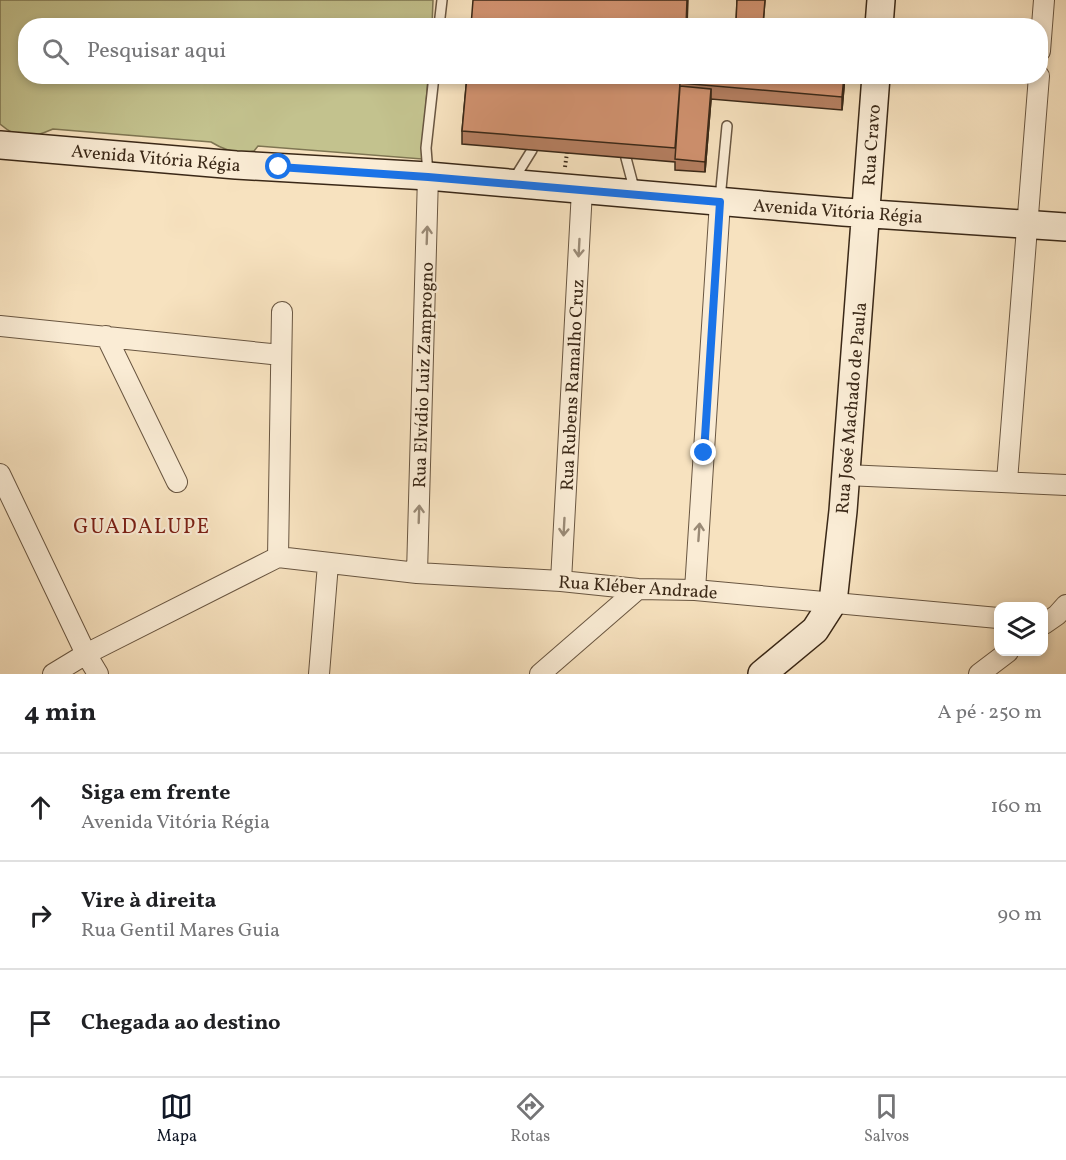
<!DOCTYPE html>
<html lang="pt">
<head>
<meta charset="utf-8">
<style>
	body { margin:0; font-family:Vollkorn,serif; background:#f6f6f6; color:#202124 }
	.controls { position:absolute; right:18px; bottom:18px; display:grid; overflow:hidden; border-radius:12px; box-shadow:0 3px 9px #0003 }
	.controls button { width:54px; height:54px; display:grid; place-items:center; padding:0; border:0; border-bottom:2px solid #e0e0e0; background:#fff; color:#202124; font:30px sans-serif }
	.stop { position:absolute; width:18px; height:18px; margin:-14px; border:4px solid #1a73e8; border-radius:50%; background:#fff }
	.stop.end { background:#1a73e8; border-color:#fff; box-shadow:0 2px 6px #0008 }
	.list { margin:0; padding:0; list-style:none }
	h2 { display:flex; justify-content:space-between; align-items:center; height:78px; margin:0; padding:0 24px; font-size:26px }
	h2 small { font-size:20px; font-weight:400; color:#757577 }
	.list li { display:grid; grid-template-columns:39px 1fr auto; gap:18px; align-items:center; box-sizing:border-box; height:108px; padding:0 24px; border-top:2px solid #e0e0e0 }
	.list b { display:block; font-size:22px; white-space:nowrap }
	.list p { margin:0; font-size:20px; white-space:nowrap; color:#757577 }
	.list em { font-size:20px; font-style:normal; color:#757577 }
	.icon { flex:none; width:33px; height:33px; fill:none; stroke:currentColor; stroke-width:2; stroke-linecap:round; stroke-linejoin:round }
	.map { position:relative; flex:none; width:1066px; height:674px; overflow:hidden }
	.search { position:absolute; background:#fff; box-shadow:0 3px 9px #0003; left:18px; right:18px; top:18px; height:66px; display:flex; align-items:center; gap:15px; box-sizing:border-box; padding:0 21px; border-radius:24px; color:#757577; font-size:22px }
	.sheet { height:402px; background:#fff }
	nav { display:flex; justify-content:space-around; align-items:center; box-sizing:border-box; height:84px; border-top:2px solid #e0e0e0; background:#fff; font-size:16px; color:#757577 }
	nav a { display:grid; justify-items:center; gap:3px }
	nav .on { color:#111827 }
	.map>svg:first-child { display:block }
</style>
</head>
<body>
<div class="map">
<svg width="1066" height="674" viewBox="0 0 1066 674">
	<rect width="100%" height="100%" fill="#f7e2bf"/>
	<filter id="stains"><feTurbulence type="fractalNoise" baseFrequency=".00333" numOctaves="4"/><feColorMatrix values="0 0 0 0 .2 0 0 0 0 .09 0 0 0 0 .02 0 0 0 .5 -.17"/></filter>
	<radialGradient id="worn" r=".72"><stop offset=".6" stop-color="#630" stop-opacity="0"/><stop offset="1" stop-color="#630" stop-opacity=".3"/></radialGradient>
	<path fill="#c3c28e" stroke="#7e7552" stroke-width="1.5" d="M0,0H433L432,25L26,26V76L428,77L422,159L258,146L254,151C239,155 224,150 211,142L53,129C30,139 20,141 0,124Z"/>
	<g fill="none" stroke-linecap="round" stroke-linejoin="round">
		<g stroke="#695641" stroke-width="12">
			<path id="lane" d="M439,26L442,0
				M626,158L635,192
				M428,174L426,148L434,76
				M514,179L532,150
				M720,199L727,126"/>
		</g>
		<g stroke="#695641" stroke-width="22">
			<path id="street" d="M1040,51L1044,0
				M0,326L281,355
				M106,336L177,482
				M0,474L86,654L98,674
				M846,475L1066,485
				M1007,481L1039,76
				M278,557L417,573L561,581L638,589L695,590L998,618
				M278,557L282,312
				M417,573L428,176
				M561,581L582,190
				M695,590L720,202
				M1044,624L1057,615L1066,605
				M53,674L86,654L278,557
				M319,674L328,564
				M540,674L638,589
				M979,674L1008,652"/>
		</g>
		<g stroke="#3a2817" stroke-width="30">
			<path id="secondary" d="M879,26L881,0
				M0,145L236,165L428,176L843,212L1066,227
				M762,674L815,630L833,602L843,511L876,76"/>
		</g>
		<path stroke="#3a2817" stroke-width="4" stroke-dasharray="1.5 3" stroke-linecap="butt" d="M565,167L567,153"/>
		<use href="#lane" stroke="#faecd5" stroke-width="9"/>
		<use href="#street" stroke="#faecd5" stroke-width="20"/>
		<use href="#secondary" stroke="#faecd5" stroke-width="27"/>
	</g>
	<path fill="#b47e60" stroke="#3a2817" stroke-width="1.5" d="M737,0H765L763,26H736Z
		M467,76H845L842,110L711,99L705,172L675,170V162L462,144V131Z"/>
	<path fill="#92664e" stroke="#3a2817" stroke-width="1.5" d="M687,0H688L687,26H686Z
		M844,76H845L842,110V97Z
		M711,89V100L705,172V162Z"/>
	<path fill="#d19270" stroke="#3a2817" stroke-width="1.5" d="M473,0H687L686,26H471Z
		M737,0H765L763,24L736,21Z
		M467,76H844L842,97L680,83L675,148L462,131Z
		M680,86L711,89L705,162L675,159Z"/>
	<defs><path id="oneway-shaft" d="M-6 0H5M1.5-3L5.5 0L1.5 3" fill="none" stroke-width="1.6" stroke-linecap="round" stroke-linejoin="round" transform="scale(1.5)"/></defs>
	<g stroke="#9a8a76">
		<use href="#oneway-shaft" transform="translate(427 235) rotate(-88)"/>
		<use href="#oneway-shaft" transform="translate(579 248) rotate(93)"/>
		<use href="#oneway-shaft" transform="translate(419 514) rotate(-88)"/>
		<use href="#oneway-shaft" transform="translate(564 527) rotate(93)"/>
		<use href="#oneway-shaft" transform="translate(699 532) rotate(-86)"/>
	</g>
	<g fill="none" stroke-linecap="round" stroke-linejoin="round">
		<path stroke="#1a73e8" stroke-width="8" d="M279,167L428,177L720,202L704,453"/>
	</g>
	<g text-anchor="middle" stroke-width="4.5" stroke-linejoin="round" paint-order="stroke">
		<g font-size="18" fill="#3a2817" stroke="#faecd5">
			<text transform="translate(871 145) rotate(-86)" y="6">Rua Cravo</text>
			<text transform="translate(156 158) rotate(5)" y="6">Avenida Vitória Régia</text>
			<text transform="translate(838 211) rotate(4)" y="6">Avenida Vitória Régia</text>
			<text transform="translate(423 375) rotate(-88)" y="6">Rua Elvídio Luiz Zamprogno</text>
			<text transform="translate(572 385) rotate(-87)" y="6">Rua Rubens Ramalho Cruz</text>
			<text transform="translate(851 408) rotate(-85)" y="6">Rua José Machado de Paula</text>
			<text transform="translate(638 587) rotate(4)" y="6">Rua Kléber Andrade</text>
		</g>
		<g font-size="21" letter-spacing="1.5" fill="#7a1f14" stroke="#faecd5">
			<text x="142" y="533">GUADALUPE</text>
		</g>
	</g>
	<rect width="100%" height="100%" filter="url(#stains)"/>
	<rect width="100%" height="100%" fill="url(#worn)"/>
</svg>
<div class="controls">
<button><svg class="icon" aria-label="layers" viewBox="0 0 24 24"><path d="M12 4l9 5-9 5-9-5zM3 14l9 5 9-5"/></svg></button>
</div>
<div class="stop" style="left:279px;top:167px"></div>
<div class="stop end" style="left:704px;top:453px"></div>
<div class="search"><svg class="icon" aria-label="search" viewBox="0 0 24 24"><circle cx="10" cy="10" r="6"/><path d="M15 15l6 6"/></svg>Pesquisar aqui</div>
</div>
<section class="sheet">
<h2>4 min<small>A pé · 250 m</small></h2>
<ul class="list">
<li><svg class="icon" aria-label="ahead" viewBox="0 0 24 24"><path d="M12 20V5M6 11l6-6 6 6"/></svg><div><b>Siga em frente</b><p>Avenida Vitória Régia</p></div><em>160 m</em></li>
<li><svg class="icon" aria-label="right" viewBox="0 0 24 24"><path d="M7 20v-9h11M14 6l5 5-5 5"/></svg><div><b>Vire à direita</b><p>Rua Gentil Mares Guia</p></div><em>90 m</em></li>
<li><svg class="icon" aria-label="arrive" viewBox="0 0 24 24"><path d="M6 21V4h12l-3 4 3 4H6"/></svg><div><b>Chegada ao destino</b></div></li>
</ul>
</section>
<nav>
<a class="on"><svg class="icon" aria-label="map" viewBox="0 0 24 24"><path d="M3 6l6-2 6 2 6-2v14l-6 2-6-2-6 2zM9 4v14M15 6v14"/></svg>Mapa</a>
<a><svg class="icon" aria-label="directions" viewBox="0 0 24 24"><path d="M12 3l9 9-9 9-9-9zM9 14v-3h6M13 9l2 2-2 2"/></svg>Rotas</a>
<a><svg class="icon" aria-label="saved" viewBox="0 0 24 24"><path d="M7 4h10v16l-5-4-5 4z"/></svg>Salvos</a>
</nav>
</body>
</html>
